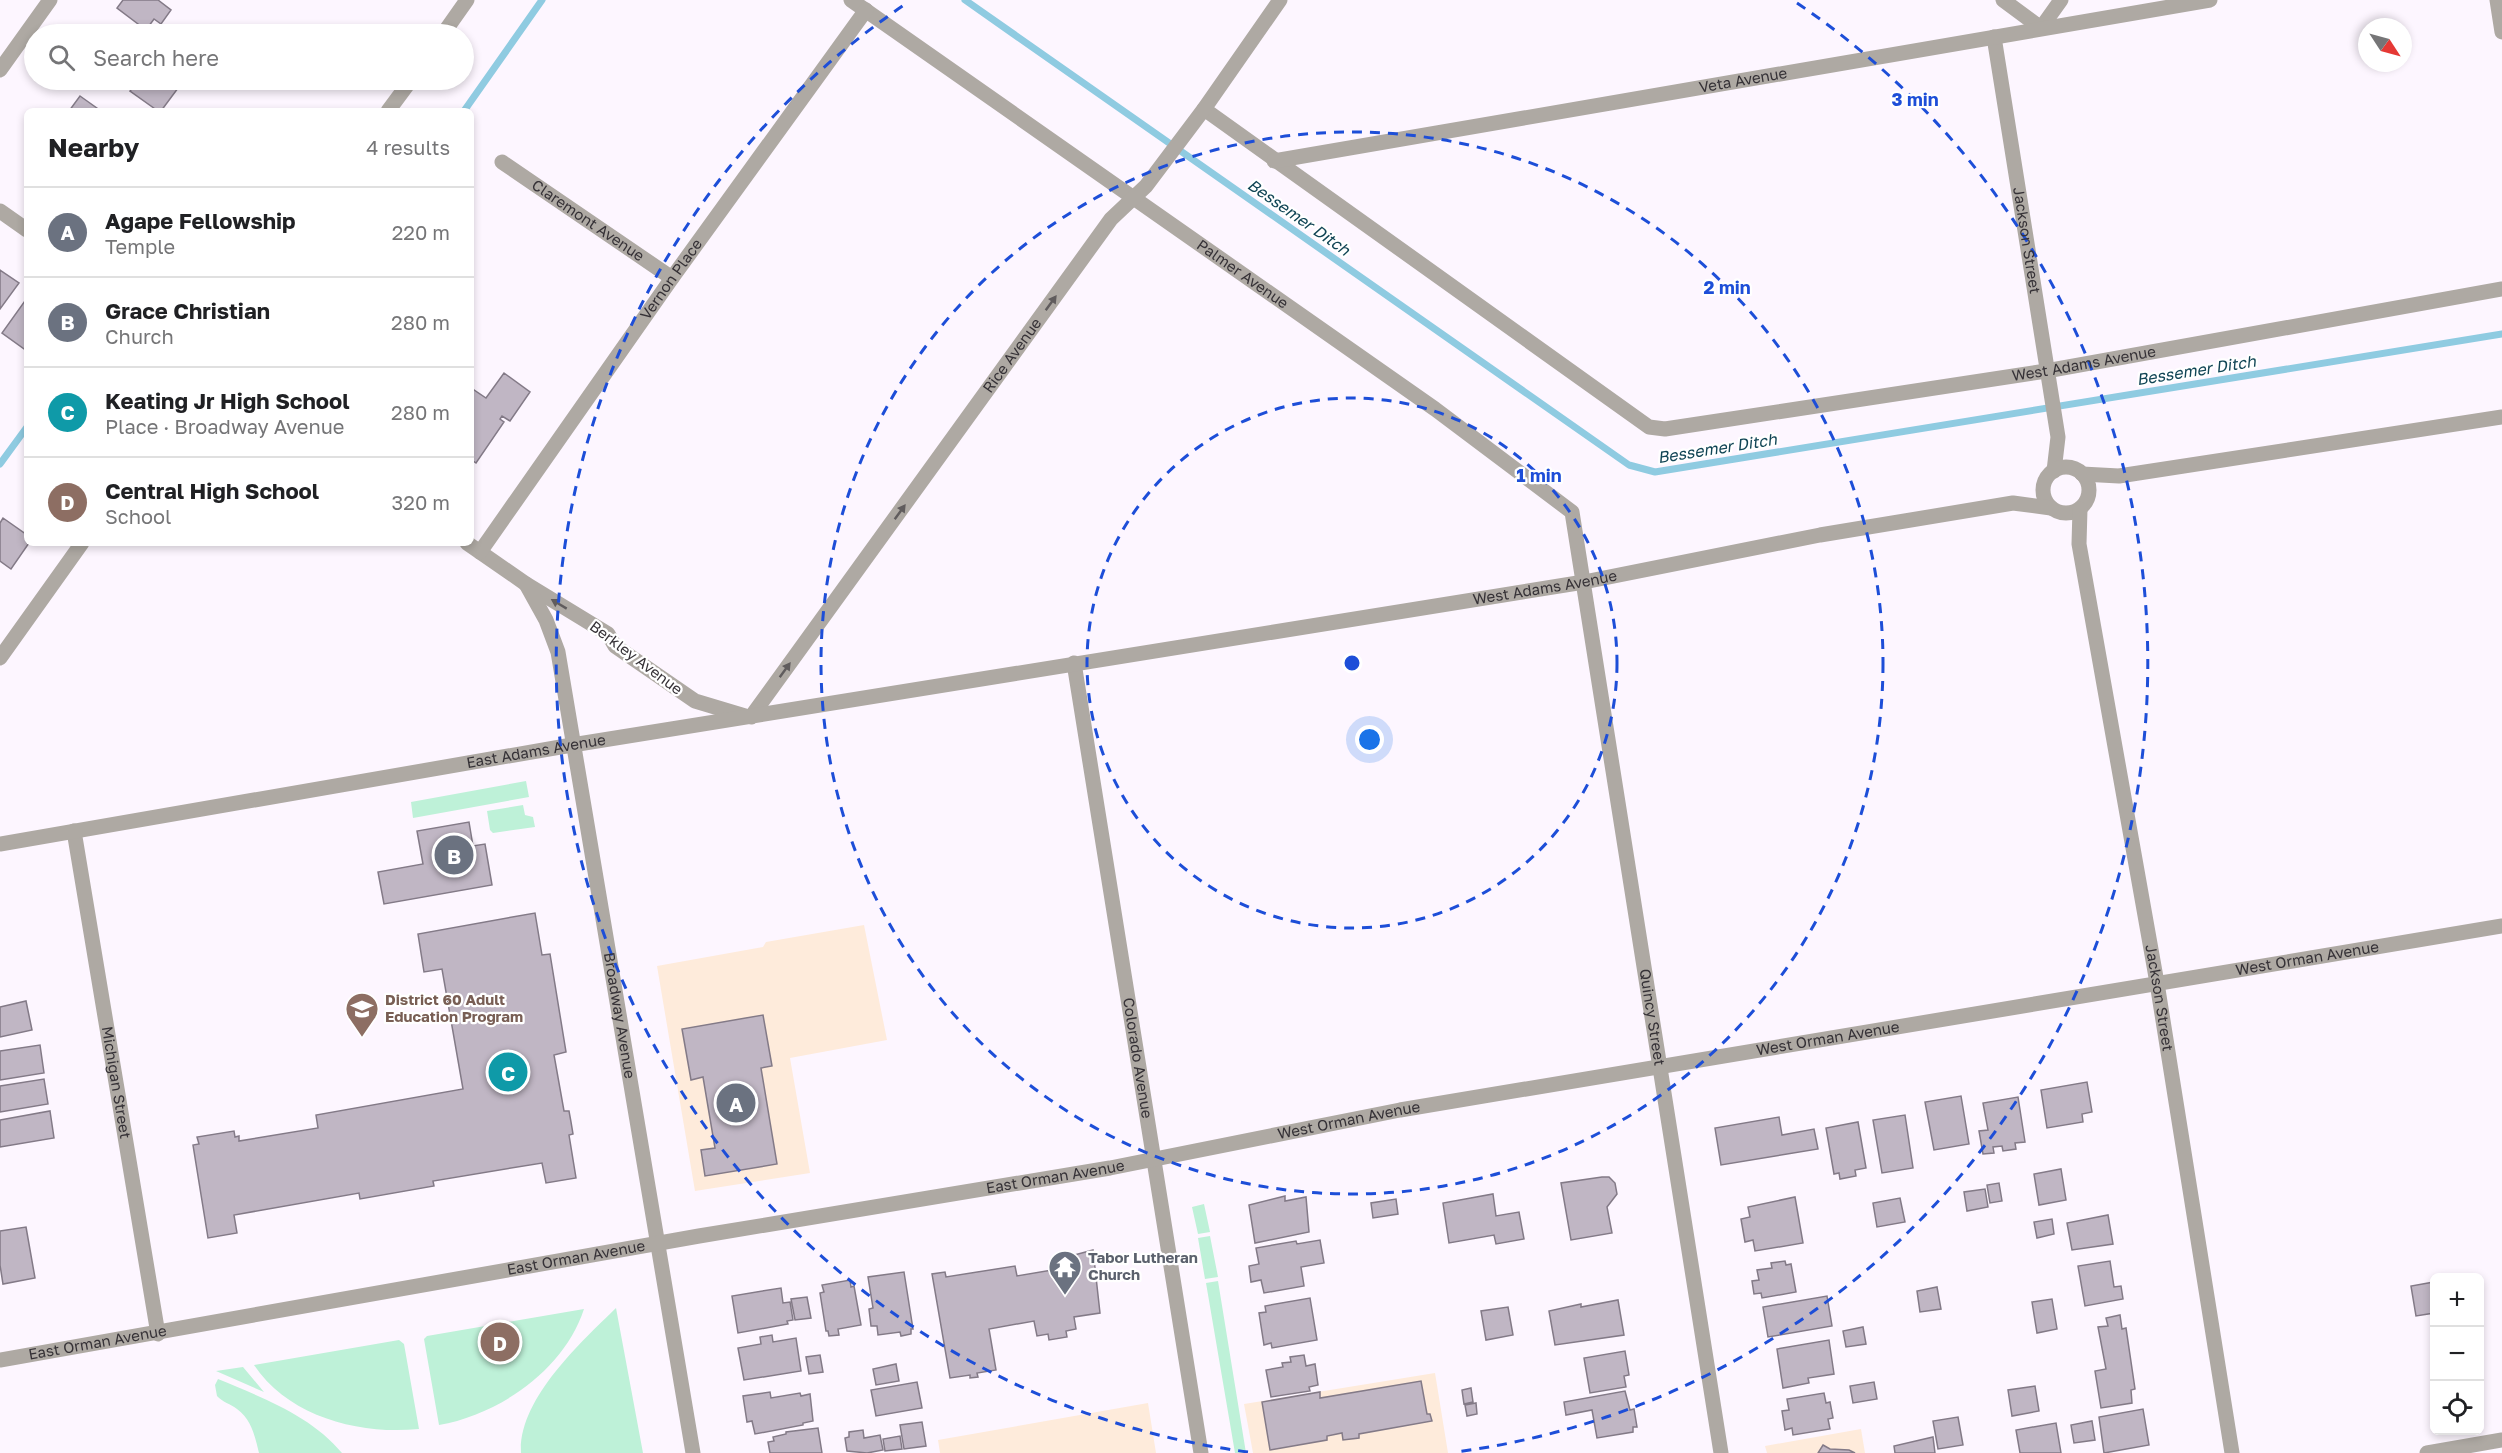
<!DOCTYPE html>
<html lang="en">
<head>
<meta charset="utf-8">
<style>
	body { margin:0; font-family:"Golos Text",sans-serif; background:#f6f6f6; color:#202124 }
	.controls { position:absolute; right:18px; bottom:18px; display:grid; overflow:hidden; border-radius:9px; box-shadow:0 3px 9px #0003 }
	.controls button { width:54px; height:54px; display:grid; place-items:center; padding:0; border:0; border-bottom:2px solid #e0e0e0; background:#fff; color:#202124; font:30px sans-serif }
	.compass { position:absolute; left:2358px; top:18px; width:54px; height:54px; border-radius:50%; background:#fff; box-shadow:0 3px 9px #0003; rotate:126deg }
	.you { position:absolute; left:1370px; top:740px; width:21px; height:21px; margin:-15px; border:4px solid #fff; border-radius:50%; background:#1a73e8; box-shadow:0 0 0 9px #1a73e833 }
	.badge { display:grid; place-items:center; width:39px; height:39px; border-radius:50%; background:#1a73e8; color:#fff; font-size:20px; font-weight:700 }
	.pin { position:absolute; translate:-50% -50%; border:3px solid #fff; box-shadow:0 2px 6px #0006 }
	.list { margin:0; padding:0; list-style:none }
	h2 { display:flex; justify-content:space-between; align-items:center; height:78px; margin:0; padding:0 24px; font-size:26px }
	h2 small { font-size:20px; font-weight:400; color:#757577 }
	.list li { display:grid; grid-template-columns:39px 1fr auto; gap:18px; align-items:center; box-sizing:border-box; height:90px; padding:0 24px; border-top:2px solid #e0e0e0 }
	.list b { display:block; font-size:22px; white-space:nowrap }
	.list p { margin:0; font-size:20px; white-space:nowrap; color:#757577 }
	.list em { font-size:20px; font-style:normal; color:#757577 }
	.icon { flex:none; width:33px; height:33px; fill:none; stroke:currentColor; stroke-width:2; stroke-linecap:round; stroke-linejoin:round }
	.map { position:relative; flex:none; width:2502px; height:1453px; overflow:hidden }
	.search { position:absolute; background:#fff; box-shadow:0 3px 9px #0003; left:24px; top:24px; width:450px; height:66px; display:flex; align-items:center; gap:15px; box-sizing:border-box; padding:0 21px; border-radius:33px; color:#757577; font-size:22px }
	.panel { position:absolute; background:#fff; box-shadow:0 3px 9px #0003; left:24px; top:108px; width:450px; height:438px; border-radius:9px }
	.map>svg:first-child { display:block }
</style>
</head>
<body>
<div class="map">
<svg width="2502" height="1453" viewBox="0 0 2502 1453">
	<rect width="100%" height="100%" fill="#fdf6ff"/>
	<path fill="#feebdb" d="M864,925L887,1040L790,1058L810,1173L695,1191L657,966L763,947L766,942Z
		M1435,1373L1448,1453H1253L1244,1404Z
		M1148,1403L1156,1453H940L938,1440Z
		M1861,1429L1865,1453H1767L1765,1446Z"/>
	<path fill="#bef1d8" d="M526,781L529,797L413,818L411,802Z
		M523,805L525,815L533,817L535,827L493,833L490,830L487,811Z
		M1204,1204L1210,1232L1198,1234L1192,1207Z
		M1210,1236L1218,1277L1205,1279L1198,1238Z
		M1218,1281L1246,1453H1235L1206,1283Z
		M616,1308L643,1453H521C518,1400 580,1343 616,1308Z
		M584,1309C564,1370 500,1414 439,1425L424,1339L427,1336Z
		M399,1340L404,1344L419,1429C359,1435 289,1417 254,1365Z
		M243,1367L264,1392L216,1371Z
		M218,1379C261,1397 312,1416 342,1453H259C255,1437 252,1420 237,1409C231,1404 222,1402 217,1396L215,1385Z"/>
	<g fill="none" stroke-linecap="round" stroke-linejoin="round">
		<path stroke="#8fcbe1" stroke-width="7" d="M965,0L1629,465L1655,472L2502,334
			M464,111L542,0
			M0,464L27,427"/>
	</g>
	<path fill="#c0b6c4" stroke="#837a87" stroke-width="1.5" d="M123,0H158L171,10L161,24L154,19L146,30L117,8Z
		M139,80H184L161,111H158L130,91Z
		M80,96L101,111H69Z
		M0,270L19,283L0,309Z
		M27,298V351L2,333Z
		M504,373L530,392L510,421L502,416L500,419L504,422L476,463L473,461L471,463V388L486,398Z
		M3,518L27,535V543H29L11,569L0,561V523Z
		M469,822L473,846L485,844L492,885L384,904L378,872L423,864L417,831Z
		M535,913L542,955L550,954L566,1052L554,1055L564,1111H569L571,1122L573,1134L569,1135L576,1178L546,1183L542,1163L433,1181L434,1186L360,1199L359,1193L234,1215L237,1233L208,1238L193,1145L199,1144L197,1137L234,1131L235,1137L239,1136V1141L318,1128L316,1115L463,1089L442,969L424,972L418,934Z
		M26,1001L32,1030L0,1037V1007Z
		M763,1015L772,1066L761,1068L777,1164L705,1176L701,1150L715,1148L703,1077L691,1080L682,1029Z
		M40,1045L44,1073L0,1080V1051Z
		M44,1079L48,1104L0,1112V1086Z
		M2087,1082L2092,1112L2082,1114L2083,1122L2047,1128L2041,1090Z
		M1961,1096L1969,1144L1934,1150L1925,1102Z
		M2018,1097L2025,1142L2015,1143L2016,1149L2003,1151L2002,1146L1993,1147L1994,1153L1983,1154L1979,1131L1988,1130L1983,1103Z
		M50,1111L54,1138L0,1147V1120Z
		M1905,1115L1913,1168L1882,1173L1873,1120Z
		M1779,1117L1782,1135L1814,1129L1818,1149L1721,1165L1715,1128Z
		M1858,1122L1866,1168L1855,1170L1856,1176L1840,1179L1839,1173L1834,1174L1826,1128Z
		M2061,1169L2066,1200L2039,1205L2034,1174Z
		M1602,1177H1609L1615,1183L1617,1194L1607,1207L1612,1233L1571,1240L1561,1183Z
		M1999,1183L2002,1201L1990,1203L1987,1185Z
		M1985,1189L1988,1207L1967,1211L1964,1192Z
		M1493,1194L1496,1216L1519,1212L1524,1239L1496,1244L1494,1235L1449,1243L1443,1203Z
		M1285,1196V1201L1306,1197L1309,1232L1255,1243L1249,1205Z
		M1795,1197L1803,1243L1755,1251L1753,1240L1745,1242L1741,1219L1750,1217L1748,1207Z
		M1900,1198L1905,1222L1877,1227L1873,1203Z
		M1396,1199L1398,1214L1373,1218L1371,1203Z
		M2108,1215L2113,1244L2072,1250L2067,1223Z
		M2052,1219L2054,1234L2037,1238L2034,1222Z
		M26,1227L35,1278L3,1284L0,1265V1231Z
		M1320,1240L1324,1263L1301,1267L1304,1286L1264,1293L1261,1280L1251,1282L1249,1266L1259,1264L1256,1248L1296,1241L1297,1244Z
		M1093,1250L1100,1313L1074,1317L1076,1329L1066,1331L1067,1337L1049,1340L1048,1334L1037,1336L1034,1321L989,1329L996,1370L977,1373L978,1377L970,1378V1375L950,1378L932,1274L945,1272L946,1277L1015,1266L1017,1276L1064,1268L1063,1258Z
		M1785,1261L1786,1265L1791,1264L1796,1292L1762,1298L1761,1293L1754,1294L1752,1281L1759,1280L1757,1270L1772,1268L1771,1263Z
		M2110,1261L2114,1287L2121,1286L2123,1299L2085,1306L2078,1266Z
		M904,1272L913,1329H911V1334L901,1336L900,1332L878,1335L877,1326H871L869,1309L873,1308L868,1277Z
		M850,1280L851,1287L854,1286L861,1325L838,1329L839,1335L829,1336L828,1331H826L820,1293L824,1292L822,1285Z
		M2434,1282V1313L2416,1316L2411,1286Z
		M1937,1287L1941,1309L1920,1312L1917,1291Z
		M781,1288L783,1303L790,1302L793,1320L787,1321L788,1324L738,1333L732,1296Z
		M1827,1296L1832,1326L1768,1337L1763,1307Z
		M807,1297L811,1318L795,1320L791,1299Z
		M1310,1298L1317,1340L1272,1348L1271,1343L1264,1345L1259,1313L1266,1312L1265,1306Z
		M2052,1299L2057,1329L2037,1333L2032,1302Z
		M1618,1300L1624,1335L1555,1345L1549,1311L1581,1304V1307Z
		M1508,1307L1513,1335L1486,1340L1481,1311Z
		M2120,1315L2122,1329L2126,1328L2135,1389L2131,1390L2132,1403L2101,1408L2095,1371L2106,1369L2098,1327L2108,1326L2106,1318Z
		M1863,1327L1866,1344L1846,1347L1843,1331Z
		M772,1335L773,1342L796,1338L801,1371L744,1380L738,1348L761,1344L760,1337Z
		M1829,1340L1834,1374L1808,1378L1809,1383L1783,1388L1777,1349Z
		M1625,1351L1629,1375L1624,1376L1626,1387L1590,1393L1584,1358Z
		M820,1355L823,1372L809,1374L806,1357Z
		M1304,1355L1306,1366L1315,1364L1318,1385L1309,1387L1310,1391L1271,1397L1266,1370L1283,1367L1282,1363L1291,1362L1290,1357Z
		M896,1364L899,1381L876,1385L873,1369Z
		M1421,1381L1427,1414H1430L1432,1421L1359,1434V1438L1343,1440L1342,1433L1327,1436V1440L1270,1450L1262,1402L1320,1392V1398Z
		M917,1382L922,1408L876,1416L871,1390Z
		M1874,1382L1877,1399L1853,1403L1850,1386Z
		M2035,1386L2039,1411L2012,1416L2008,1390Z
		M1471,1388L1473,1402L1464,1404L1462,1390Z
		M1625,1391L1630,1410L1634,1409L1637,1427H1633V1432L1597,1438L1592,1410L1566,1415L1564,1402Z
		M770,1392L771,1398L800,1393L801,1396L810,1394L813,1421L803,1423V1425L755,1434L752,1421L747,1422L743,1396Z
		M1824,1393L1826,1403L1830,1402L1833,1418L1828,1419L1830,1429L1793,1435L1792,1428L1785,1430L1782,1411L1789,1410L1787,1399Z
		M1476,1403L1477,1414L1467,1416L1465,1405Z
		M2143,1409L2149,1445L2104,1453L2099,1417Z
		M1958,1417L1963,1445L1938,1449L1933,1421Z
		M2092,1421L2095,1440L2074,1443L2071,1425Z
		M922,1422L926,1446L904,1449L900,1425Z
		M2056,1423L2061,1453H2020L2016,1430Z
		M818,1428L822,1453H770L768,1442L774,1441L773,1437L786,1434V1432Z
		M863,1430L864,1438L880,1435L883,1450L867,1453L847,1451L845,1438L849,1437V1432Z
		M900,1436L902,1449L885,1451L883,1439Z
		M1933,1437L1935,1453H1895L1894,1446Z
		M1823,1445L1830,1449L1849,1450L1855,1453H1818Z"/>
	<g fill="none" stroke-linecap="round" stroke-linejoin="round">
		<g stroke="#aea9a3" stroke-width="15">
			<path id="s1" d="M851,0L1435,409L1572,512L1721,1453"/>
			<path d="M2003,0L2041,28L2061,0"/>
			<path d="M2497,0L2502,32"/>
			<path d="M443,34L467,0"/>
			<path id="s2" d="M1994,37L2058,437L2054,471"/>
			<path d="M0,70L50,0"/>
			<path id="s3" d="M1204,109L1649,427L1665,429L2046,371L2502,289"/>
			<path d="M388,111L411,80"/>
			<path id="s4" d="M1274,161L2210,0"/>
			<path id="s5" d="M502,162L672,278"/>
			<path d="M0,211L27,230"/>
			<circle cx="2066" cy="490" r="23"/>
			<path d="M2082,474L2119,476L2502,417"/>
			<path id="s6" d="M2080,509L2079,544L2157,983L2232,1453"/>
			<path d="M467,543L526,584L608,634L615,646L695,701L745,716"/>
			<path id="s7" d="M480,552L672,278L866,10"/>
			<path id="s8" d="M526,584L546,620L558,652L693,1453"/>
			<path d="M0,658L82,543"/>
			<path id="s9" d="M1074,663L1201,1453"/>
			<path id="s10" d="M751,717L1111,219L1146,186L1204,109L1280,0"/>
			<path id="s11" d="M74,831L158,1334"/>
			<path id="s12" d="M0,844L572,745L1584,582L1820,535L2013,503L2051,508"/>
			<path id="s13" d="M0,1360L699,1236L1110,1168L1400,1110L2502,926"/>
			<path d="M2427,1453L2502,1440"/>
		</g>
	</g>
	<defs><path id="oneway-solid" d="M-6-.8H1V-3.2L6.5 0L1 3.2V.8H-6Z" transform="scale(1.5)"/></defs>
	<g fill="#605c5d">
		<use href="#oneway-solid" transform="translate(1051 303) rotate(-54)"/>
		<use href="#oneway-solid" transform="translate(900 512) rotate(-54)"/>
		<use href="#oneway-solid" transform="translate(559 604) rotate(-149)"/>
		<use href="#oneway-solid" transform="translate(785 670) rotate(-54)"/>
	</g>
	<g fill="none" stroke="#1d4ed8" stroke-width="3" stroke-dasharray="10 8">
		<circle cx="1352" cy="663" r="265"/>
		<circle cx="1352" cy="663" r="531"/>
		<path d="M1248 1452A796 796 0 0 1 907 3M1797 3A796 796 0 0 1 1456 1452"/>
	</g>
	<defs>
		<g id="school-pin" transform="scale(1.725)"><path d="M0 17L-7.5 6A9.5 9.5 0 1 1 7.5 6Z" fill="#8d6e63" stroke="#fff"/><path d="M0-5L7-2L0 1L-7-2ZM-4 1L0 2.5L4 1V4Q0 6-4 4Z" fill="#fff"/></g>
		<g id="temple-pin" transform="scale(1.725)"><path d="M0 17L-7.5 6A9.5 9.5 0 1 1 7.5 6Z" fill="#6b7280" stroke="#fff"/><path d="M0-6L5-2H3V0L6.5 2.5H4V6H1.5V3h-3V6H-4V2.5H-6.5L-3 0V-2H-5Z" fill="#fff"/></g>
	</defs>
	<g fill-rule="evenodd">
		<use href="#school-pin" x="362" y="1009"/>
		<use href="#temple-pin" x="1065" y="1267"/>
	</g>
	<g text-anchor="middle" stroke-width="4.5" stroke-linejoin="round" paint-order="stroke">
		<g font-size="15" fill="#363237" stroke="#fff">
			<text dy="5" stroke="none"><textPath href="#s4" startOffset="476">Veta Avenue</textPath></text>
			<text dy="5" stroke="none"><textPath href="#s5" startOffset="104">Claremont Avenue</textPath></text>
			<text dy="5" stroke="none"><textPath href="#s2" startOffset="206">Jackson Street</textPath></text>
			<text dy="5" stroke="none"><textPath href="#s1" startOffset="478">Palmer Avenue</textPath></text>
			<text dy="5" stroke="none"><textPath href="#s7" startOffset="333">Vernon Place</textPath></text>
			<text dy="5" stroke="none"><textPath href="#s10" startOffset="446">Rice Avenue</textPath></text>
			<text dy="5" stroke="none"><textPath href="#s3" startOffset="987">West Adams Avenue</textPath></text>
			<text dy="5" stroke="none"><textPath href="#s12" startOffset="1566">West Adams Avenue</textPath></text>
			<text transform="translate(636 658) rotate(37)" y="5">Berkley Avenue</text>
			<text dy="5" stroke="none"><textPath href="#s12" startOffset="544">East Adams Avenue</textPath></text>
			<text dy="5" stroke="none"><textPath href="#s13" startOffset="2342">West Orman Avenue</textPath></text>
			<text dy="5" stroke="none"><textPath href="#s6" startOffset="496">Jackson Street</textPath></text>
			<text dy="5" stroke="none"><textPath href="#s8" startOffset="444">Broadway Avenue</textPath></text>
			<text dy="5" stroke="none"><textPath href="#s1" startOffset="1396">Quincy Street</textPath></text>
			<text dy="5" stroke="none"><textPath href="#s13" startOffset="1856">West Orman Avenue</textPath></text>
			<text dy="5" stroke="none"><textPath href="#s9" startOffset="400">Colorado Avenue</textPath></text>
			<text dy="5" stroke="none"><textPath href="#s11" startOffset="255">Michigan Street</textPath></text>
			<text dy="5" stroke="none"><textPath href="#s13" startOffset="1370">West Orman Avenue</textPath></text>
			<text dy="5" stroke="none"><textPath href="#s13" startOffset="1071">East Orman Avenue</textPath></text>
			<text dy="5" stroke="none"><textPath href="#s13" startOffset="585">East Orman Avenue</textPath></text>
			<text dy="5" stroke="none"><textPath href="#s13" startOffset="99">East Orman Avenue</textPath></text>
		</g>
		<g font-size="15" font-weight="bold" fill="#785e54" stroke="#fff" text-anchor="start">
			<text x="385" y="1005">District 60 Adult<tspan x="385" dy="17">Education Program</tspan></text>
		</g>
		<g font-size="15" font-weight="bold" fill="#5b616d" stroke="#fff" text-anchor="start">
			<text x="1088" y="1263">Tabor Lutheran<tspan x="1088" dy="17">Church</tspan></text>
		</g>
		<g font-size="16" font-style="italic" fill="#114555" stroke="#fff">
			<text transform="translate(1299 217) rotate(35)" y="6">Bessemer Ditch</text>
			<text transform="translate(2196 370) rotate(-9)" y="6">Bessemer Ditch</text>
			<text transform="translate(1717 448) rotate(-9)" y="6">Bessemer Ditch</text>
		</g>
	</g>
	<circle cx="1352" cy="663" r="9" fill="#1d4ed8" stroke="#fff" stroke-width="3"/>
	<g font-size="18" text-anchor="middle" font-weight="bold" fill="#1d4ed8" stroke="#fff" stroke-width="4.5" stroke-linejoin="round" paint-order="stroke">
		<text x="1915" y="106">3 min</text>
		<text x="1727" y="294">2 min</text>
		<text x="1539" y="482">1 min</text>
	</g>
</svg>
<div class="controls">
<button>+</button>
<button>−</button>
<button><svg class="icon" aria-label="locate" viewBox="0 0 24 24"><circle cx="12" cy="12" r="6"/><path d="M12 2v4M12 18v4M2 12h4M18 12h4"/></svg></button>
</div>
<svg class="compass" viewBox="-18 -18 36 36"><path d="M0-13l5 13h-10z" fill="#e53935"/><path d="M0 13l5-13h-10z" fill="#757577"/></svg>
<div class="you"></div>
<div class="pin badge" style="left:736px;top:1103px;background:#6b7280">A</div>
<div class="pin badge" style="left:454px;top:855px;background:#6b7280">B</div>
<div class="pin badge" style="left:508px;top:1072px;background:#0f9aa8">C</div>
<div class="pin badge" style="left:500px;top:1342px;background:#8d6e63">D</div>
<div class="search"><svg class="icon" aria-label="search" viewBox="0 0 24 24"><circle cx="10" cy="10" r="6"/><path d="M15 15l6 6"/></svg>Search here</div>
<section class="panel">
<h2>Nearby<small>4 results</small></h2>
<ul class="list">
<li><span class="badge" style="background:#6b7280">A</span><div><b>Agape Fellowship</b><p>Temple</p></div><em>220 m</em></li>
<li><span class="badge" style="background:#6b7280">B</span><div><b>Grace Christian</b><p>Church</p></div><em>280 m</em></li>
<li><span class="badge" style="background:#0f9aa8">C</span><div><b>Keating Jr High School</b><p>Place · Broadway Avenue</p></div><em>280 m</em></li>
<li><span class="badge" style="background:#8d6e63">D</span><div><b>Central High School</b><p>School</p></div><em>320 m</em></li>
</ul>
</section>
</div>
</body>
</html>
